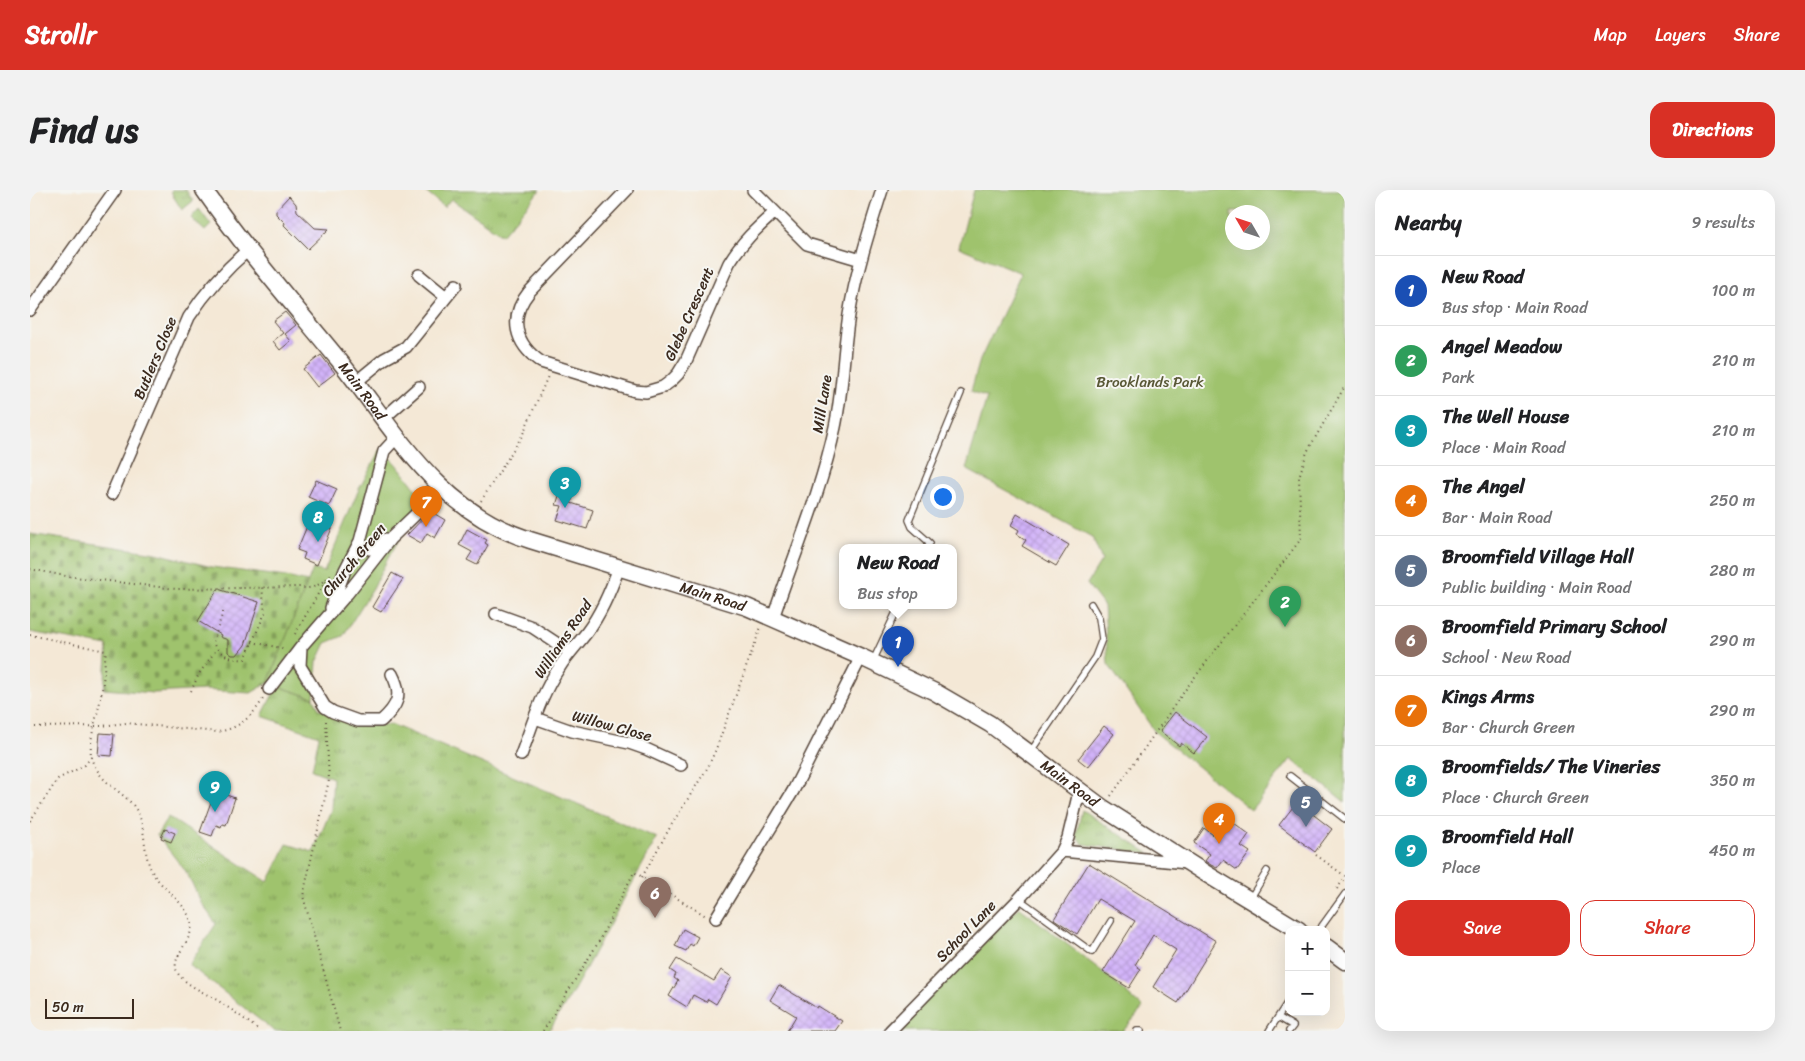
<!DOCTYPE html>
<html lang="en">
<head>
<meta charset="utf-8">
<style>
	body { margin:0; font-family:Sriracha,sans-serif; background:#f2f2f2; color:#202124 }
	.controls { position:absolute; right:15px; bottom:15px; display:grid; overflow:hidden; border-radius:10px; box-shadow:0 5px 20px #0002 }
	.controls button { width:45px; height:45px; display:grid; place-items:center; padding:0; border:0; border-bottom:1px solid #e0e0e0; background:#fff; color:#202124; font:25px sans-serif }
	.compass { position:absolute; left:1195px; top:15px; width:45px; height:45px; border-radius:50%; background:#fff; box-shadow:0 5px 20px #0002; rotate:309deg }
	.scale { position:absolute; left:15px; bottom:12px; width:89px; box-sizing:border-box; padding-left:5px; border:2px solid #3b2a1e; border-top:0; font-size:14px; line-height:18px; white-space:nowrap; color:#3b2a1e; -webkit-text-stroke:4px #f6f6f2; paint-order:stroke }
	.you { position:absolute; left:912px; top:306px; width:18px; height:18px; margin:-12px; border:4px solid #fff; border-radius:50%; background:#1a73e8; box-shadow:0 0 0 8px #1a73e833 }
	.badge { display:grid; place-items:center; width:32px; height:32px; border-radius:50%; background:#d93025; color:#fff; font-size:16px; font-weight:700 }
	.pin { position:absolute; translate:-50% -41px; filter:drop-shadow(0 1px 2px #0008) }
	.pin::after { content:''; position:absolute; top:26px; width:18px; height:15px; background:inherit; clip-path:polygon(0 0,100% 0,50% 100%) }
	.popup { position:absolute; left:809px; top:354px; width:118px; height:65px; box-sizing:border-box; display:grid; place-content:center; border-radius:10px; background:#fff; filter:drop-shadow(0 1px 4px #0005); font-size:16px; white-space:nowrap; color:#757577 }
	.popup b { font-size:19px; color:#202124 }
	.popup::after { content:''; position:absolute; left:50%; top:100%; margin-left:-10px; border:10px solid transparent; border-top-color:#fff }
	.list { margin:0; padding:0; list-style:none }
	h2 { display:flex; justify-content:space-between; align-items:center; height:65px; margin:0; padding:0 20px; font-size:21px }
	h2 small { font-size:16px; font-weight:400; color:#757577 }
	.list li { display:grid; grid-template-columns:32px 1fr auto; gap:15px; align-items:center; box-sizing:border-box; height:70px; padding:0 20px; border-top:1px solid #e0e0e0 }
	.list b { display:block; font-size:19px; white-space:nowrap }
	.list p { margin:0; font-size:16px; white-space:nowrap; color:#757577 }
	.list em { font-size:16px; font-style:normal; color:#757577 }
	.actions { display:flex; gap:10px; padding:15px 20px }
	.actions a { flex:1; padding:11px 0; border:1px solid #d93025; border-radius:15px; text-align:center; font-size:18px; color:#d93025 }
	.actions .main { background:#d93025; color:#fff }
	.map { position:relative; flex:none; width:1315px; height:841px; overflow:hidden; border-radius:15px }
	header { display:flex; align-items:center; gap:30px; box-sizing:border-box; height:70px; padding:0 25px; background:#d93025; color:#fff }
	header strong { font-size:24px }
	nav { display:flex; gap:28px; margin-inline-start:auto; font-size:18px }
	.intro { display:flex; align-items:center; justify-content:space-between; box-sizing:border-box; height:120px; padding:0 30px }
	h1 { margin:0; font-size:35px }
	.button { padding:12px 22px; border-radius:15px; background:#d93025; color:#fff; font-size:18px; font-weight:700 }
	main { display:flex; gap:30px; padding:0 30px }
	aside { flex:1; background:#fff; border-radius:15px; box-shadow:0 5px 20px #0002 }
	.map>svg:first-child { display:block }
</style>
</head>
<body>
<header>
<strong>Strollr</strong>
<nav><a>Map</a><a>Layers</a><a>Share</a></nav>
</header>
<div class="intro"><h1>Find us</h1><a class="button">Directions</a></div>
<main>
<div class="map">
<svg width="1315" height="841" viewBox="0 0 1315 841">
	<defs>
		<pattern id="grass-tufts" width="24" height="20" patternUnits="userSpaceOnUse" patternTransform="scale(1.25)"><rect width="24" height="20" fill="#9fc36d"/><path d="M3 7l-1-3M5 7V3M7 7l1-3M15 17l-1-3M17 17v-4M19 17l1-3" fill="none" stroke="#839f59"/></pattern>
		<pattern id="cemetery-stones" width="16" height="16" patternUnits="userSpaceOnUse" patternTransform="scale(1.25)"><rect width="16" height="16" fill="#9fc36d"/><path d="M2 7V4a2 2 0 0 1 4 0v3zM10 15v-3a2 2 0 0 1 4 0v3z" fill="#839f59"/></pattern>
		<pattern id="building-cross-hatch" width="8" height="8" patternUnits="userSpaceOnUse" patternTransform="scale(1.25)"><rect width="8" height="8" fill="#d2b3f9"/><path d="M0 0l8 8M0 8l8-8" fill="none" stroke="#b59ad5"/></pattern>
	</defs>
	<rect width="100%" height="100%" fill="#f6f6f2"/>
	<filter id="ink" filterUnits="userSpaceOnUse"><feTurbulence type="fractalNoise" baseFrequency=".02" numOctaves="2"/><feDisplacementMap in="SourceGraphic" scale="10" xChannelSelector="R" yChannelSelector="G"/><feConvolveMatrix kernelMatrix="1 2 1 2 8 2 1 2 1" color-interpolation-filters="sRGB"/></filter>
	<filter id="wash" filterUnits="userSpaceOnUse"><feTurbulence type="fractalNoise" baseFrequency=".0096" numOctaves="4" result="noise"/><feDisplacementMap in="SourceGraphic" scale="20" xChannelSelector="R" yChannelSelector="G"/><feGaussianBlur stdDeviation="1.12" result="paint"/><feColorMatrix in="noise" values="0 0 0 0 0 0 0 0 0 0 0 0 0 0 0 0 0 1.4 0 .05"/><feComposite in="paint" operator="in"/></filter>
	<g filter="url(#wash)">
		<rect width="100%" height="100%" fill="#f4e8d6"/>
		<path fill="url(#grass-tufts)" stroke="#6d7646" d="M141,0H156L163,11L152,20L143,6Z
			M393,0H510L472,45L421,9L414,17Z
			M169,19L181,35L175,41L161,28Z
			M247,496L284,508L289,519L332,535H363L627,648L544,800L519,841H244L159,775L186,734L171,712L157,683L127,645L138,627L238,692L257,654L283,662L301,620L303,588L282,580L289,546L232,526Z
			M1052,620L1120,664L1053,654L1046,646Z"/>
		<path fill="url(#cemetery-stones)" stroke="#6d7646" d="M0,344L126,363L182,377L256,387L278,392L238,493L221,503L174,500L124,503L74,499L78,456L0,442Z"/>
		<path fill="#9fc36d" stroke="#6d7646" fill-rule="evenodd" d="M944,0H1315V612L1261,569L1221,620L1125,542L1078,474L1074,416L1057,394L1072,370L1062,347L936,279L957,207L941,201L950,170L991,83L929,57ZM1202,22H1232V52H1202Z
			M351,259L366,273L393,308L357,370L343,398L313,446L296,453L287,472L284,508L238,493L283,379L294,382L329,299Z
			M989,717L1073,782L1113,818L1093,841H863Z"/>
		<g id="blocks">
			<path fill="url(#building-cross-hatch)" d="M259,6L266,14L267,21L285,38L299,39L278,59L254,35L255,33L246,24V20Z
				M255,122L266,135L255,144L261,151L250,160L243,151L253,143L243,131Z
				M291,165L305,183L287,197L273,179Z
				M286,290L307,299L299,316L278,307Z
				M531,300L544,304L541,313L563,320L557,339L527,330L532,316L526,315Z
				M400,321L415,330L405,348L397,343L391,353L377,345Z
				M987,324L1039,355L1026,376L992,356L996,350L987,344L989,340L981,335Z
				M280,329L302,338L287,375L273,369L275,363L267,360Z
				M437,339L457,350L455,353L458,355L447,375L437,370L442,362L429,355Z
				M362,383L373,389L351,422L342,417Z
				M188,399L229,412L215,455L207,465H202L198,462V450L190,447L191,445L168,431Z
				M1145,522L1177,547L1164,563L1151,553L1149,556L1130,541Z
				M1074,536L1084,544L1058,577L1048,569Z
				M70,543L84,544L82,566L68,565Z
				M185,601L205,608L196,635L192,634L191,637L186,635L182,646L170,642Z
				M1271,615L1302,639L1285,662L1249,635L1263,617L1268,620Z
				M1200,630L1219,644L1211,656L1220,662L1207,680L1193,670L1187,678L1181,675L1175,671L1180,664L1164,653L1174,638L1187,648Z
				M135,639L145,643L141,652L131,648Z
				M1059,673L1186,751L1148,813L1123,797L1146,760L1123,745L1105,775L1111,779L1099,798L1073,782L1105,731L1068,709L1047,744L1024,729Z
				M653,739L668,747L663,756L660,754L656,761L645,756Z
				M647,769L684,791L691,780L702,787L686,814L678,809L676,812L663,805L657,817L639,806L648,791L644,788L646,784L640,780Z
				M749,795L787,818L788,816L812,831L805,841H757L766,826L740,810Z"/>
		</g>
	</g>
	<g filter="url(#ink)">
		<use href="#blocks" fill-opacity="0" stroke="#57463a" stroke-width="1"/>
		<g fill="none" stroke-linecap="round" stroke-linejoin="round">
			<g stroke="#57463a" stroke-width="8">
				<path id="service" d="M896,358L900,353L882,337L879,330L931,203
					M843,471L869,416
					M1001,561L1065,467L1072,449L1069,428L1061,414
					M1260,586L1315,629
					M989,709L1062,762L1081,731
					M1220,709L1237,681
					M1289,740L1315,704
					M1248,827L1263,836L1259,841
					M1107,841H1111
					M1239,841L1259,810"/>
			</g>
			<g stroke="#57463a" stroke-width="14">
				<path id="minor" d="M597,0L499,102C478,128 485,154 511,172L605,201L616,202L633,197L641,191L648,184L656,171L699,73C711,53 727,38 744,23
					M723,0L777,54L831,70
					M389,85L416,107
					M0,120L85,0
					M326,192L354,169L376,157L426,95
					M354,228L389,197
					M82,304L159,127C176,101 196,79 219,59
					M330,351L334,358L340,359L356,349
					M301,418L315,380L330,351L354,261L367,247
					M466,424L502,437L540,462
					M743,428C764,365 791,302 805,237C813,200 813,162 819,125C826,82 839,41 852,0
					M271,457L270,476L295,517L303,522L328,531H351C368,516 373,505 362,484
					M239,499L271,457L317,404L360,349L412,299
					M505,528L542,541L599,553L616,559L651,575
					M491,565C502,536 511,504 529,478C537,465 548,454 557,442C572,422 581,400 589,377
					M1032,661L1157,673
					M686,728L763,601L831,467
					M860,841L989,709L1032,661L1038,648L1049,602"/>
			</g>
			<g stroke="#57463a" stroke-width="19">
				<g id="secondary">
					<path id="s1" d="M174,0C215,59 263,114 308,169C366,241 406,320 500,350L717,417L831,467L905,502L960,534L1073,618L1175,683L1269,740"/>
					<path d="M1296,757L1315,771"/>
				</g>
			</g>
			<path stroke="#57463a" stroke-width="2" stroke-dasharray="1 4" stroke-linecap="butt" d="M451,311L492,246L518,186
				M0,379L36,386L146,399L270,397C282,401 293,393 301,384
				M193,422L183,452C186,463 204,471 215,469L235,423L232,397
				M265,444L296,390
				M0,445L76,461C74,476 74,491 71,506C68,525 59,546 61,566C61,571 66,578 69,583C79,598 100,606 108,623C117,642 112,666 124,685C135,701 156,713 161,732C166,750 136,768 149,785C158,796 175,803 187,810C202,820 216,830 230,841
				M222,452L256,459
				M161,501L169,484L186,460
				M296,531L299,590L273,706L310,841
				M0,537L71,536L96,533L187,542C208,539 222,527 233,509
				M1081,606L1158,496L1271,349L1269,287L1277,262L1315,196
				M0,631L28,589L55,575L61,567
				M1286,665L1315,686
				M612,687L642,634L678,577L686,559L731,437
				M1307,699L1315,687
				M513,841L568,753L604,682L676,726"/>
			<use href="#service" stroke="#fff" stroke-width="5.5"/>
			<use href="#minor" stroke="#fff" stroke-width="11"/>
			<use href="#secondary" stroke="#fff" stroke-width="16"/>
		</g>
	</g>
	<g text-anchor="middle" stroke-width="4" stroke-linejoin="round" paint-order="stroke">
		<g font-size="15" fill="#3b2a1e" stroke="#f6f6f2">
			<text transform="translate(659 124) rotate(-66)" y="5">Glebe Crescent</text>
			<text transform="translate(125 168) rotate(-67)" y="5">Butlers Close</text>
			<text dy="5" stroke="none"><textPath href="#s1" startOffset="256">Main Road</textPath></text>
			<text transform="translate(792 214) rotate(-81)" y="5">Mill Lane</text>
			<text transform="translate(324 370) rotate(-50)" y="5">Church Green</text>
			<text dy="5" stroke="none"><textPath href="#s1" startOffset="676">Main Road</textPath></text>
			<text transform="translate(533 449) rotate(-56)" y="5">Williams Road</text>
			<text transform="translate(582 536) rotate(15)" y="5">Willow Close</text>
			<text dy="5" stroke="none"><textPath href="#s1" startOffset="1081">Main Road</textPath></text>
			<text transform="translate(936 741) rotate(-46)" y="5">School Lane</text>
		</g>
		<g font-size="15" fill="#595836" stroke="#f6f6f2">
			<text x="1120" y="197">Brooklands Park</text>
		</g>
	</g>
</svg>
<div class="controls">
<button>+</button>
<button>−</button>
</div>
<svg class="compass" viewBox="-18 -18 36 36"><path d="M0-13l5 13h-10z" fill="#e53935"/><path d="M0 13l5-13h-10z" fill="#757577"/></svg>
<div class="scale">50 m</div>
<div class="you"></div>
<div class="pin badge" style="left:868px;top:477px;background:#1a4fb4">1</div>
<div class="popup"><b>New Road</b>Bus stop</div>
<div class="pin badge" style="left:1255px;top:437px;background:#2e9e5b">2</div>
<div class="pin badge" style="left:535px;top:318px;background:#0f9aa8">3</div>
<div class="pin badge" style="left:1189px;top:654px;background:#e8710a">4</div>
<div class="pin badge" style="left:1276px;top:637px;background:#5c6f8a">5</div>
<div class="pin badge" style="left:625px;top:728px;background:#8d6e63">6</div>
<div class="pin badge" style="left:396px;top:337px;background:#e8710a">7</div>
<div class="pin badge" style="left:288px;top:352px;background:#0f9aa8">8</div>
<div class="pin badge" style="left:185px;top:622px;background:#0f9aa8">9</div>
</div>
<aside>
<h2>Nearby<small>9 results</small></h2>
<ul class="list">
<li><span class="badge" style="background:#1a4fb4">1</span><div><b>New Road</b><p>Bus stop · Main Road</p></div><em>100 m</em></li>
<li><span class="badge" style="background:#2e9e5b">2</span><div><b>Angel Meadow</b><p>Park</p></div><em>210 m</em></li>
<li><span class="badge" style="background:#0f9aa8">3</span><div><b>The Well House</b><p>Place · Main Road</p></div><em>210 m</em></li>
<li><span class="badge" style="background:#e8710a">4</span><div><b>The Angel</b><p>Bar · Main Road</p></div><em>250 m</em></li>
<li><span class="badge" style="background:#5c6f8a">5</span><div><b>Broomfield Village Hall</b><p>Public building · Main Road</p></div><em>280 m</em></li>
<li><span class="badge" style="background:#8d6e63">6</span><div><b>Broomfield Primary School</b><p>School · New Road</p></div><em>290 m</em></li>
<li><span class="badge" style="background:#e8710a">7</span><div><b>Kings Arms</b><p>Bar · Church Green</p></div><em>290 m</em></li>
<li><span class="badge" style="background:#0f9aa8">8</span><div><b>Broomfields/ The Vineries</b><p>Place · Church Green</p></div><em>350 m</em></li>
<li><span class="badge" style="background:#0f9aa8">9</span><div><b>Broomfield Hall</b><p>Place</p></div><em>450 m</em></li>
</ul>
<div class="actions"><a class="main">Save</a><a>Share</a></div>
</aside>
</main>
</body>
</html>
